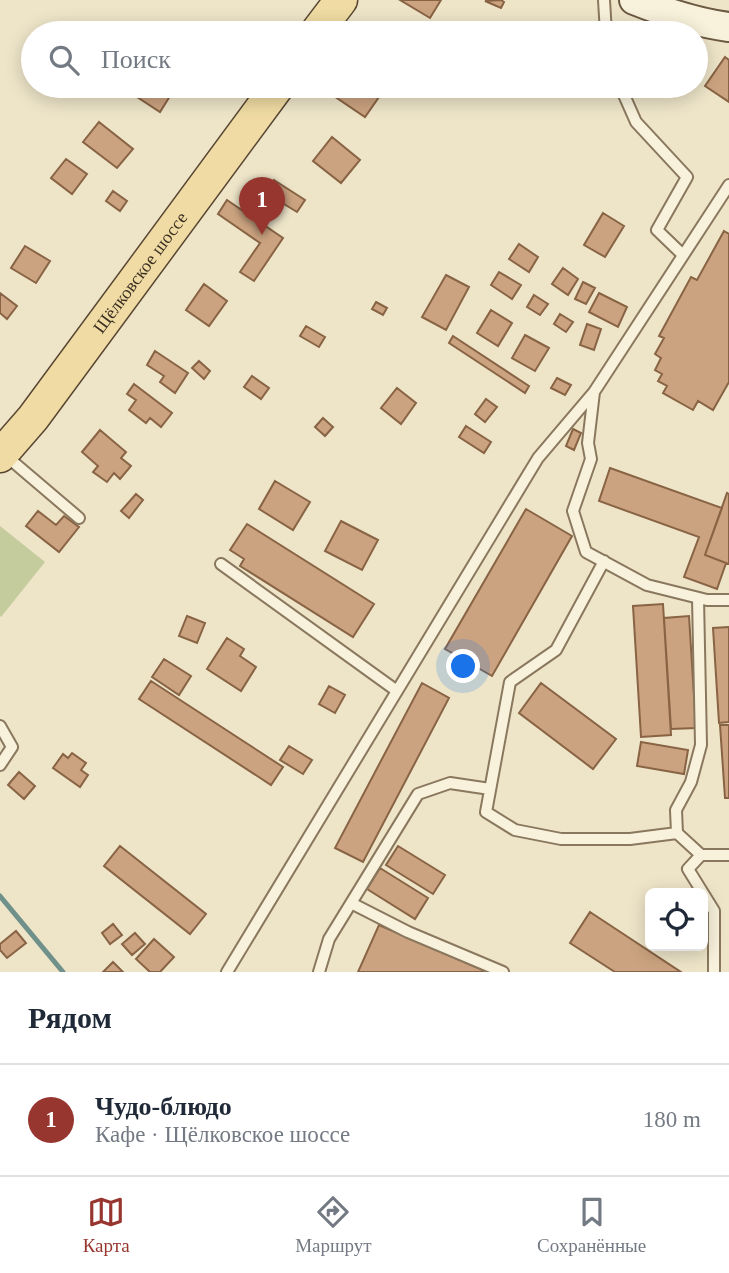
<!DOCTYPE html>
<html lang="ru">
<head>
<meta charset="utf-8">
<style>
	body { margin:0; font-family:"Times New Roman",serif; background:#f6f6f7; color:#1f2937 }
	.controls { position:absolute; right:21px; bottom:21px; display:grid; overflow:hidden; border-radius:10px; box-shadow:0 4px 18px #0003 }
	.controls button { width:63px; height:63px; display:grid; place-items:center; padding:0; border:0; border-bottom:2px solid #e0e1e3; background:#fff; color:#1f2937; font:35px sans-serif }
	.you { position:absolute; left:464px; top:667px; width:24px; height:24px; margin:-18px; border:5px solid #fff; border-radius:50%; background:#1a73e8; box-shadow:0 0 0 10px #1a73e833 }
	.badge { display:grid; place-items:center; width:46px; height:46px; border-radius:50%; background:#97352f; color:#fff; font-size:23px; font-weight:700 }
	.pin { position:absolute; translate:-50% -58px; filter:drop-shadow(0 2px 4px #0008) }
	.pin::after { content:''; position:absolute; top:37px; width:24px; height:21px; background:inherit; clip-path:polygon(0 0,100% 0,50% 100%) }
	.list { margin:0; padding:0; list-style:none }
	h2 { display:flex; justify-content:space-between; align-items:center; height:91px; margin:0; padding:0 28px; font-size:30px }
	h2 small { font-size:23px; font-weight:400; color:#747a83 }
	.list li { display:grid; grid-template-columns:46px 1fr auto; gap:21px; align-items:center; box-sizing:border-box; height:112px; padding:0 28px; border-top:2px solid #e0e1e3 }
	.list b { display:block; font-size:26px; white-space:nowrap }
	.list p { margin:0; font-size:23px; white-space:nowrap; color:#747a83 }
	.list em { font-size:23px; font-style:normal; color:#747a83 }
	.icon { flex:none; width:38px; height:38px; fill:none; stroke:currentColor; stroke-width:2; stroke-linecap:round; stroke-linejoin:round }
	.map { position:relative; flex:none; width:729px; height:972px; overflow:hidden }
	.search { position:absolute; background:#fff; box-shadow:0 4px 18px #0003; left:21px; right:21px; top:21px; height:77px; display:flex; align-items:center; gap:18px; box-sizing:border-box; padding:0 24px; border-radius:38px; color:#747a83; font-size:26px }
	.sheet { height:203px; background:#fff }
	nav { display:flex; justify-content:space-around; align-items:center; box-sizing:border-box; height:98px; border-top:2px solid #e0e1e3; background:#fff; font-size:19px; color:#747a83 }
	nav a { display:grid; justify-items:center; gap:4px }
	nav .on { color:#97352f }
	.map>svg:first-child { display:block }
</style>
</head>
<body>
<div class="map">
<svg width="729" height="972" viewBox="0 0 729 972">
	<rect width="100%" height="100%" fill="#eee5c9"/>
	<path fill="#c4cc9d" d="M0,526L45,562L1,617L0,616Z"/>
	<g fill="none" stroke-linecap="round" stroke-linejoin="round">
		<path stroke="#70918a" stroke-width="5" d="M0,896L63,972"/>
	</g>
	<path fill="#cba380" stroke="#886344" stroke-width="2" d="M400,0H441L430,18Z
		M501,0L504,2L501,8L485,1Z
		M725,57L729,60V102L705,86Z
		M126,86H155L170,96L160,112L125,89Z
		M333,86H362L379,97L365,117L328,92Z
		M99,122L133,149L117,168L83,142Z
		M332,137L360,160L341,183L313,161Z
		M66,159L87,174L72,194L51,178Z
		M274,180L305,200L297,212L266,193Z
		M113,191L127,201L120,211L106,201Z
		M227,200L283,238L254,281L240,272L260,243L218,214Z
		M603,213L624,226L605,257L584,245Z
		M724,231L729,234V382L713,410L698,401L693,410L663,393L667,386L658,381L662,374L655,370L661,358L655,354L664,338L659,336L691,277L697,280Z
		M519,244L538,257L529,272L509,259Z
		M25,246L50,261L36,283L11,268Z
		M563,268L578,279L568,295L552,284Z
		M499,272L521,285L512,299L491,285Z
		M446,275L469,287L446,330L422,317Z
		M583,282L595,288L586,304L575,299Z
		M204,284L227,301L209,326L186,310Z
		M0,293L17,306L7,319L0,313Z
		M599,293L627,307L618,327L589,312Z
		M534,295L548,304L540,315L527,307Z
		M376,302L387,308L383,315L372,309Z
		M491,310L512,323L498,346L477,333Z
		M560,314L573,322L566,332L554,324Z
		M587,324L601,329L594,350L580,345Z
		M306,326L325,337L319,347L300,336Z
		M525,335L549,348L535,371L512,358Z
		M453,336L529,386L525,393L449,343Z
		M155,351L188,373L175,393L160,382L164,376L147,365Z
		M199,361L210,371L204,379L192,368Z
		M252,376L269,388L261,399L244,387Z
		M557,378L571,385L565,395L551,388Z
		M134,384L172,413L161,427L150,418L146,423L129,410L136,400L127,394Z
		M397,388L416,403L401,424L381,408Z
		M486,399L497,407L485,422L475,414Z
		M323,418L333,427L325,436L315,427Z
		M466,426L491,442L484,453L459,437Z
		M573,429L581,433L574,450L566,446Z
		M100,430L126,452L121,458L131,466L120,479L114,473L107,482L93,472L98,466L82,452Z
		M610,468L722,508L705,555L726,563L717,589L684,577L699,537L599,501Z
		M275,481L310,502L293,530L259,509Z
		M727,493L729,494V564L705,555Z
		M136,494L143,500L129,518L121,511Z
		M526,509L572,536L492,676L445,649Z
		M38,511L56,525L64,516L79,527L59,552L26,526Z
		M341,521L378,540L362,570L325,551Z
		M247,524L374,604L353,637L240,566L244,559L230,550Z
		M663,604L671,735L641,737L633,606Z
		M187,616L205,623L197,643L179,636Z
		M689,616L696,728L671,729L664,618Z
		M729,627V722L719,723L713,628Z
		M227,638L244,649L240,656L256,667L241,691L207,669Z
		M164,659L191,676L179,695L152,677Z
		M151,681L283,767L271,785L139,699Z
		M422,683L449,698L363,862L335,848Z
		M541,683L616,739L593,769L519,713Z
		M329,686L345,695L335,713L319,704Z
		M720,725H729V798H725Z
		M641,742L688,750L684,774L637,766Z
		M289,746L312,760L303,774L280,760Z
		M72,753L86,763L81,770L88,775L80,787L53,768L63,754L68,758Z
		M19,772L35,786L24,799L8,785Z
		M120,846L206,914L190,934L104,866Z
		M398,846L445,875L433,894L386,865Z
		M380,868L428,898L415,919L367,889Z
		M590,912L681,972H615L570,943Z
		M113,924L122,935L110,944L102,933Z
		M379,925L487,972H358Z
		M16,931L26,943L7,958L0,950V944Z
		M135,933L145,944L132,955L122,944Z
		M154,939L174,957L160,972H150L136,959Z
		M113,962L123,972H103Z"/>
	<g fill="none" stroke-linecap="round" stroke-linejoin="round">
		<g stroke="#8a785e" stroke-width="14">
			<path id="service" d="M604,0L606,33
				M620,86L636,122L687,177L657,230L683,255
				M594,392L588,443L591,459L573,511L586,552L647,585L707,600H729
				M5,455L79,518
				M604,561L556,650L510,682L486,812L515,830L561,839H630L677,833
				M221,564L397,691
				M698,598L701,745L691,782L676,810L677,833L701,855H729
				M0,726L12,747L0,765
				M701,855L688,869L714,911V972
				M351,903L408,932L503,972
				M227,972L538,458L594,392L729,185
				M319,972L329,939L418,794L450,783L490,789"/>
		</g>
		<g stroke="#6c5941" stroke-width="32">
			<path id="secondary" d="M634,0C664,12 697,23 729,27"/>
		</g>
		<g stroke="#584632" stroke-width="35">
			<g id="primary">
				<path d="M316,33L341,0"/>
				<path id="s1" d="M0,456L33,418L278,86"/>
			</g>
		</g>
		<use href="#service" stroke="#f8f2dc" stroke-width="10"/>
		<use href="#secondary" stroke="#f8f2dc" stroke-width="28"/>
		<use href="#primary" stroke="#efdba3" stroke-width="32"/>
	</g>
	<g text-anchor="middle" stroke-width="5" stroke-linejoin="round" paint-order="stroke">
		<g font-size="18" fill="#3b2f21" stroke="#f5eed8">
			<text dy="6" stroke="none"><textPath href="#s1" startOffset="231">Щёлковское шоссе</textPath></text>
		</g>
	</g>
</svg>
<div class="controls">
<button><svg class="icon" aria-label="locate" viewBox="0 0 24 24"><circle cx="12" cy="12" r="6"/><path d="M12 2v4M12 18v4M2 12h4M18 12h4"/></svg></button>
</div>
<div class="you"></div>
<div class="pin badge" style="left:262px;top:235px">1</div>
<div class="search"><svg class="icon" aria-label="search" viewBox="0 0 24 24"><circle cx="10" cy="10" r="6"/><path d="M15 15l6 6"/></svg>Поиск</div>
</div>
<section class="sheet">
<h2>Рядом<small></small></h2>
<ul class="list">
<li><span class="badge">1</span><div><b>Чудо-блюдо</b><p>Кафе · Щёлковское шоссе</p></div><em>180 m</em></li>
</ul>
</section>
<nav>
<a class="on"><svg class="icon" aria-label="map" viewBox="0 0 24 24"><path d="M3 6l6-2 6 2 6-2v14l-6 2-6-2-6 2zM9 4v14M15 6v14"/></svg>Карта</a>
<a><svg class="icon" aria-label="directions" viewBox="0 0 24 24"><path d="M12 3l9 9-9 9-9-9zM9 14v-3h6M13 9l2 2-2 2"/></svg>Маршрут</a>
<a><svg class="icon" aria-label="saved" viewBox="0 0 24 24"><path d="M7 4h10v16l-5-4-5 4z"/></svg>Сохранённые</a>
</nav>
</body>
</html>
